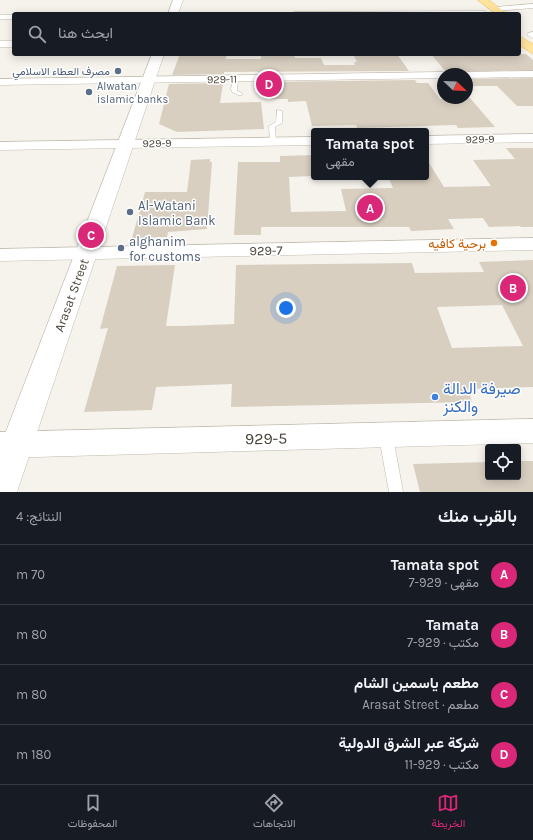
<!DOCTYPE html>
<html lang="ar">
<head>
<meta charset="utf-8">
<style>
	body { margin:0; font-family:Karla,Vazirmatn,sans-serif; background:#242831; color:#f1f3f6; direction:rtl }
	.controls { position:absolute; right:12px; bottom:12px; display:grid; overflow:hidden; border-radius:4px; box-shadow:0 2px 10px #0003 }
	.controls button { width:36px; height:36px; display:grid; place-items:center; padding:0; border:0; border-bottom:1px solid #363941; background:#171b24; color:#f1f3f6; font:20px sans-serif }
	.compass { position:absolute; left:437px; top:68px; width:36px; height:36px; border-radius:50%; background:#171b24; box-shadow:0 2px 10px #0003; rotate:113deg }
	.you { position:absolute; left:286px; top:308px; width:14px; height:14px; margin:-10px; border:3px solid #fff; border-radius:50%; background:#1a73e8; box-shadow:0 0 0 6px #1a73e833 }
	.badge { display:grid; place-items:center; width:26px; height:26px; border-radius:50%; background:#db2777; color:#fff; font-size:13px; font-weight:700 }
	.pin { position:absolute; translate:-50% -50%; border:2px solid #fff; box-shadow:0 1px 4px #0006 }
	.popup { position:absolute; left:311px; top:128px; width:118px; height:52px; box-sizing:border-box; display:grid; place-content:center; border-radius:4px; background:#171b24; filter:drop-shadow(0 1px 3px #0005); font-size:13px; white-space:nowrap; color:#9ea1a6 }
	.popup b { font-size:15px; color:#f1f3f6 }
	.popup::after { content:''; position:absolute; left:50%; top:100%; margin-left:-8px; border:8px solid transparent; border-top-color:#171b24 }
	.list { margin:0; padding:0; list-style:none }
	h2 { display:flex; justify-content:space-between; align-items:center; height:52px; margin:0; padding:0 16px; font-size:17px }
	h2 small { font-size:13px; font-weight:400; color:#9ea1a6 }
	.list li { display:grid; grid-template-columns:26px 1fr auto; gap:12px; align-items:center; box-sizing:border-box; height:60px; padding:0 16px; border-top:1px solid #363941 }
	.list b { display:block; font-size:15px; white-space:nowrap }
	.list p { margin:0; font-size:13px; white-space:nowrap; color:#9ea1a6 }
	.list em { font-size:13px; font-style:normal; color:#9ea1a6 }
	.icon { flex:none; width:22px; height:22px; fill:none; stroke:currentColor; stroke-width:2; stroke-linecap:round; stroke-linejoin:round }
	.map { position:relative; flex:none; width:533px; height:492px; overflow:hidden; direction:ltr }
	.search { position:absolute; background:#171b24; box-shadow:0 2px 10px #0003; left:12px; right:12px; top:12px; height:44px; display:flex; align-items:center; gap:10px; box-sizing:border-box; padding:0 14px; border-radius:4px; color:#9ea1a6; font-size:15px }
	.sheet { height:292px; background:#171b24 }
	nav { display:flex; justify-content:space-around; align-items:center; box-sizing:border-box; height:56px; border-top:1px solid #363941; background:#171b24; font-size:11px; color:#9ea1a6 }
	nav a { display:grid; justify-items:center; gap:2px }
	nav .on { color:#db2777 }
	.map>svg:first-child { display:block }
</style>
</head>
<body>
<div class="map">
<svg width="533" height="492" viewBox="0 0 533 492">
	<rect width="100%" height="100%" fill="#f6f3ec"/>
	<path fill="#d8cfc1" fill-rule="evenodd" d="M180,54H227L226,59H261V54H294L295,58H321L324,65H355L354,62H357L353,54H397L409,71L224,72V74L172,75Z
		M431,54H526L533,60V70L446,72Z
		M533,78V106H517L497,86H467V79Z
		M415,80L417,83H428L440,99L470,98L495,127L458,128L456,125L357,128L356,125L312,126L306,101L288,102V99H266L265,82Z
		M223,83L220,103L261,102L264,129L177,132L159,124L169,84Z
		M506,148H533V227H521L520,226L489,227L483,218L448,219L454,229L411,231L409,227H261V235H234L238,162H280V156L314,155V176L289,177L291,212L346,211L341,189L393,188L388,177H426V158L444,187L491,186L473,160L515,159Z
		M210,159V162H212L207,229L168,232L167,237L132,238L145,192H187L191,160Z
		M533,260V387L468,389L472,402L231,407L232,384L156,387L152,410L84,412L108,328L100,329L117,266L175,265L166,326H182L234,324L236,265L412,263L415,273L484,272L479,262ZM502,305L523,346L452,348L437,307Z
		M518,461H533V492H420L413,464L488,462V477H518Z"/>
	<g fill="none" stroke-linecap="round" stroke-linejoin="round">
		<g stroke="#c2bbae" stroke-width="1">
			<path id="service" d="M233,78L238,79L237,91L242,93V95H238L232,92L231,89Z
				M277,110L282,111V123L275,127L276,142L273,144L270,142L269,126L276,122Z
				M386,431L391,433L393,437L403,492H389L379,437L381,433Z"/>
		</g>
		<g stroke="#c2bbae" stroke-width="1">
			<path id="minor" d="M533,4V8L496,11L492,9L496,7Z
				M482,11H485V14H290L294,12Z
				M0,15H14V19H0Z
				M533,32V38L527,35L528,33Z
				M0,41H14V47H0Z
				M533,71V77L467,78V74H462L467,72Z
				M443,72L448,74H443V78L0,85V79Z
				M533,134V142L426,144V136Z
				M314,137V145L0,150V142Z
				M533,238V250L0,261V249Z
				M533,419V443L0,458V432Z"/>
		</g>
		<g stroke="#c2bbae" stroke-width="1">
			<path id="tertiary" d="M173,0H183L178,14H168Z
				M152,54H164L17,492H0V447Z"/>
		</g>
		<g stroke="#e6c16a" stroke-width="1">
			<path id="primary" d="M478,0H489L507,14H496Z
				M519,36L533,44V54L519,45Z"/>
		</g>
		<use href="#service" fill="#fff" fill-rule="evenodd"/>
		<use href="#minor" fill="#fff" fill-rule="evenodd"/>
		<use href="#tertiary" fill="#fff" fill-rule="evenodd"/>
		<use href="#primary" fill="#ffe39c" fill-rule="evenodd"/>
	</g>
	<g fill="#5c6f8a" stroke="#fff" stroke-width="1.5">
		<circle cx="118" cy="71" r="4"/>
		<circle cx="89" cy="92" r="4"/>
		<circle cx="130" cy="212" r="4"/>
		<circle cx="121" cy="248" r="4"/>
	</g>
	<circle fill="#e8710a" stroke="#fff" stroke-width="1.5" cx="494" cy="243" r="4"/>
	<circle fill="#3f7fe0" stroke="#fff" stroke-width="1.5" cx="435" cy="397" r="4"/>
	<g text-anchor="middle" stroke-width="3" stroke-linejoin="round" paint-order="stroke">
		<g font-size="11" fill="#4e5e75" stroke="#fff" text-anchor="end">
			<text x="110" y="75">مصرف العطاء الاسلامي</text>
			<text x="97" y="90" text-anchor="start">Alwatan<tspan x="97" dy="13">islamic banks</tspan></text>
		</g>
		<g font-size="11" fill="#4b4439" stroke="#fff">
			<text transform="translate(222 79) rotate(-1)" y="4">929-11</text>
			<text transform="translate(480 139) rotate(-1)" y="4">929-9</text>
			<text transform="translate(157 143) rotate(-1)" y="4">929-9</text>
		</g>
		<g font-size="13" fill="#4e5e75" stroke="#fff" text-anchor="start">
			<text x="138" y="210">Al-Watani<tspan x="138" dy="15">Islamic Bank</tspan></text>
			<text x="129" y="246">alghanim<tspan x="129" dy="15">for customs</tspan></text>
		</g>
		<g font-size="13" fill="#c56008" stroke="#fff" text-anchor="end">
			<text x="486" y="248">برحية كافيه</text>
		</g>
		<g font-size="13" fill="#4b4439" stroke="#fff">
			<text transform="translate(266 250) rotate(-1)" y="5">929-7</text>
			<text transform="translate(71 295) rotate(-70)" y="5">Arasat Street</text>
		</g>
		<g font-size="16" fill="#366cbe" stroke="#fff" text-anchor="start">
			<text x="443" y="394">صيرفة الدالة<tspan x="443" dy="18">والكنز</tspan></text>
		</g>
		<g font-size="16" fill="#4b4439" stroke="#fff">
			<text transform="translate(266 438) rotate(-1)" y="6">929-5</text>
		</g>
	</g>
</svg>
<div class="controls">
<button><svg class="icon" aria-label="locate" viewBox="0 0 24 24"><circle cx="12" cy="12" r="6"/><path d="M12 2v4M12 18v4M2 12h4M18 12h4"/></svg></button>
</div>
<svg class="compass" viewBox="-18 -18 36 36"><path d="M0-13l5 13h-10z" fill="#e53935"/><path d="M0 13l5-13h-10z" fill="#9ea1a6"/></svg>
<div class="you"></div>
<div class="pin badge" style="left:370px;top:208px">A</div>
<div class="popup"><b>Tamata spot</b>مقهى</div>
<div class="pin badge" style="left:513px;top:288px">B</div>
<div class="pin badge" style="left:91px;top:235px">C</div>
<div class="pin badge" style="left:269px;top:84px">D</div>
<div class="search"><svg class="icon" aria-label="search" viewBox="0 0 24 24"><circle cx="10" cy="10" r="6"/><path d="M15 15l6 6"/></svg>ابحث هنا</div>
</div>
<section class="sheet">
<h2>بالقرب منك<small>النتائج: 4</small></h2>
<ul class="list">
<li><span class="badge">A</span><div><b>Tamata spot</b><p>مقهى · 929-7</p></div><em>70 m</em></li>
<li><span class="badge">B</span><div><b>Tamata</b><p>مكتب · 929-7</p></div><em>80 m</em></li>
<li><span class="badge">C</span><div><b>مطعم ياسمين الشام</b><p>مطعم · Arasat Street</p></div><em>80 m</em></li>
<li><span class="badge">D</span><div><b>شركة عبر الشرق الدولية</b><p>مكتب · 929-11</p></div><em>180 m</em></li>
</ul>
</section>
<nav>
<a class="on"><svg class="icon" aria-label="map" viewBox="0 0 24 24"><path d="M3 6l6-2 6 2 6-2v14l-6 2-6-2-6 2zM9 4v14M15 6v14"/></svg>الخريطة</a>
<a><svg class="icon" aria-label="directions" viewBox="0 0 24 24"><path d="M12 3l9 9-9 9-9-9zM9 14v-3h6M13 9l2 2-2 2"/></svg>الاتجاهات</a>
<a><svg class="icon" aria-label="saved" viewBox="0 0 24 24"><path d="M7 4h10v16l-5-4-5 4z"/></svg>المحفوظات</a>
</nav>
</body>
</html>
